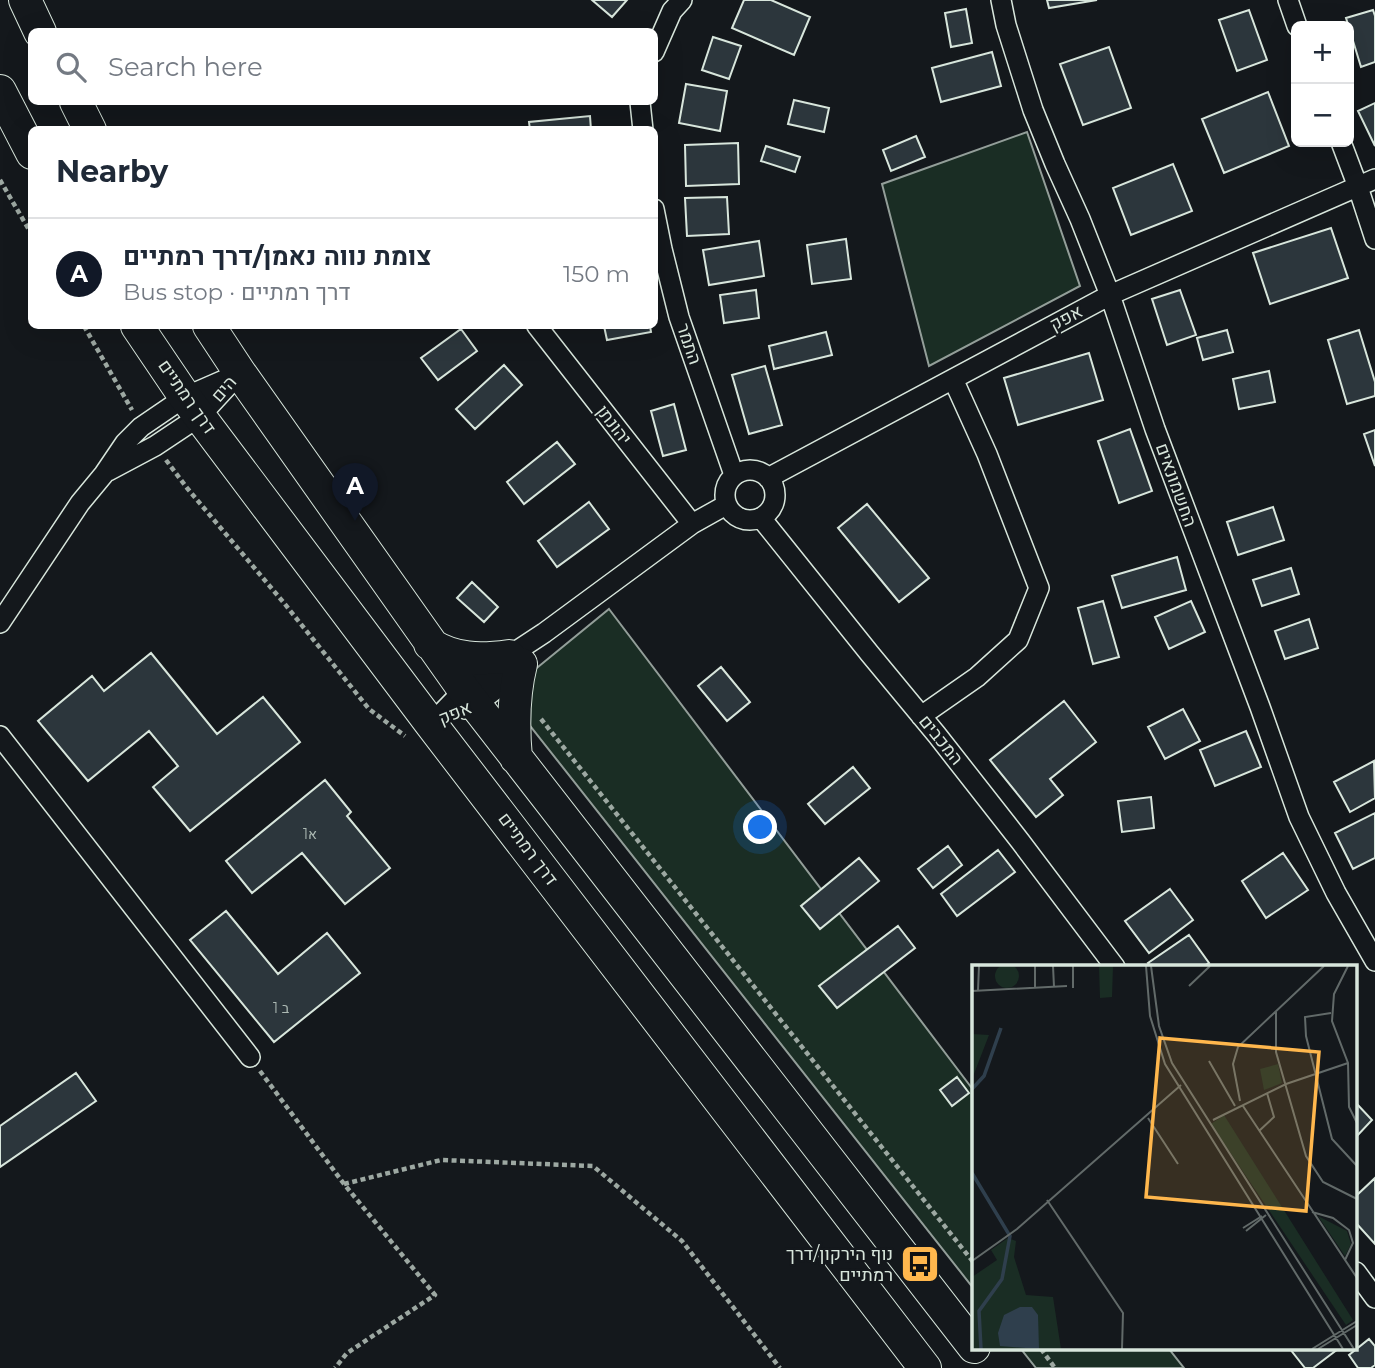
<!DOCTYPE html>
<html lang="en">
<head>
<meta charset="utf-8">
<style>
	body { margin:0; font-family:Montserrat,Heebo,sans-serif; background:#f2f2f3; color:#1f2937 }
	.controls { position:absolute; right:21px; top:21px; display:grid; overflow:hidden; border-radius:10px; box-shadow:0 7px 28px #0002 }
	.controls button { width:63px; height:63px; display:grid; place-items:center; padding:0; border:0; border-bottom:2px solid #e0e1e3; background:#fff; color:#1f2937; font:35px sans-serif }
	.you { position:absolute; left:761px; top:828px; width:24px; height:24px; margin:-18px; border:5px solid #fff; border-radius:50%; background:#1a73e8; box-shadow:0 0 0 10px #1a73e833 }
	.badge { display:grid; place-items:center; width:46px; height:46px; border-radius:50%; background:#111827; color:#fff; font-size:23px; font-weight:700 }
	.pin { position:absolute; translate:-50% -58px; filter:drop-shadow(0 2px 4px #0008) }
	.pin::after { content:''; position:absolute; top:37px; width:24px; height:21px; background:inherit; clip-path:polygon(0 0,100% 0,50% 100%) }
	.list { margin:0; padding:0; list-style:none }
	h2 { display:flex; justify-content:space-between; align-items:center; height:91px; margin:0; padding:0 28px; font-size:30px }
	h2 small { font-size:23px; font-weight:400; color:#747a83 }
	.list li { display:grid; grid-template-columns:46px 1fr auto; gap:21px; align-items:center; box-sizing:border-box; height:112px; padding:0 28px; border-top:2px solid #e0e1e3 }
	.list b { display:block; font-size:26px; white-space:nowrap }
	.list p { margin:0; font-size:23px; white-space:nowrap; color:#747a83 }
	.list em { font-size:23px; font-style:normal; color:#747a83 }
	.icon { flex:none; width:38px; height:38px; fill:none; stroke:currentColor; stroke-width:2; stroke-linecap:round; stroke-linejoin:round }
	.map { position:relative; flex:none; width:1375px; height:1368px; overflow:hidden }
	.search { position:absolute; background:#fff; box-shadow:0 7px 28px #0002; left:28px; top:28px; width:630px; height:77px; display:flex; align-items:center; gap:18px; box-sizing:border-box; padding:0 24px; border-radius:10px; color:#747a83; font-size:26px }
	.panel { position:absolute; background:#fff; box-shadow:0 7px 28px #0002; left:28px; top:126px; width:630px; height:203px; border-radius:10px }
	.map>svg:first-child { display:block }
</style>
</head>
<body>
<div class="map">
<svg width="1375" height="1368" viewBox="0 0 1375 1368">
	<rect width="100%" height="100%" fill="#14181c"/>
	<path fill="#1a2d24" stroke="#939e99" stroke-width="2" d="M1027,132L1080,286L929,366L882,184Z
		M609,609L974,1091V1289L505,694Z
		M1021,1349H1169L1184,1368H1036Z"/>
	<path fill="#2c363c" stroke="#d8e6dc" stroke-width="2" d="M592,0H627L612,17Z
		M744,0H771L810,17L794,55L732,28Z
		M1047,0H1097L1049,8Z
		M966,9L972,43L951,47L945,13Z
		M1249,10L1267,60L1237,71L1219,20Z
		M1373,10L1375,16V62L1361,67L1346,18Z
		M713,37L741,46L729,79L702,70Z
		M1109,47L1131,108L1083,125L1060,64Z
		M992,52L1001,86L941,102L932,68Z
		M686,84L727,91L720,131L679,123Z
		M1268,92L1289,146L1224,173L1202,119Z
		M794,100L829,108L824,132L788,124Z
		M1375,103V146L1358,111Z
		M590,116L591,130H530L529,122Z
		M916,136L925,157L891,171L883,150Z
		M738,143L739,184L686,186L685,145Z
		M766,146L800,157L795,172L761,161Z
		M1173,164L1192,211L1131,235L1113,188Z
		M727,197L729,234L687,236L685,198Z
		M1331,228L1348,278L1270,304L1253,253Z
		M846,239L851,279L812,284L807,245Z
		M759,241L764,276L709,285L703,250Z
		M756,290L759,318L724,323L720,295Z
		M1180,290L1196,335L1167,345L1152,299Z
		M604,326H650L651,332L607,340Z
		M461,329L477,351L438,380L421,358Z
		M1227,330L1233,352L1203,360L1197,338Z
		M1359,330L1375,382V396L1347,404L1328,340Z
		M826,332L832,355L774,369L769,346Z
		M1089,353L1103,400L1018,425L1004,378Z
		M504,365L522,385L475,429L456,409Z
		M765,366L782,425L749,434L732,375Z
		M1269,371L1275,402L1239,409L1233,379Z
		M674,404L686,450L663,456L651,411Z
		M1130,429L1152,491L1119,503L1098,441Z
		M1375,430V466L1364,434Z
		M557,442L575,464L524,504L507,482Z
		M589,502L609,529L557,567L538,541Z
		M867,504L929,578L899,602L838,528Z
		M1273,507L1284,540L1238,555L1227,522Z
		M1177,557L1186,590L1122,608L1112,576Z
		M1291,568L1299,594L1262,606L1253,580Z
		M472,582L498,607L484,622L457,598Z
		M1103,601L1119,657L1093,664L1078,608Z
		M1191,601L1205,632L1169,649L1155,617Z
		M1309,619L1318,648L1285,659L1275,631Z
		M151,653L217,734L263,697L300,742L190,831L153,787L178,766L149,731L88,781L38,721L92,676L104,691Z
		M721,667L750,702L727,721L698,686Z
		M1064,701L1096,742L1050,779L1063,795L1036,817L990,760Z
		M1183,709L1200,741L1165,759L1148,727Z
		M1246,731L1261,767L1215,786L1200,750Z
		M1374,761L1375,798L1350,812L1334,782Z
		M853,767L870,788L825,824L808,804Z
		M325,780L351,812L347,816L390,868L345,904L302,853L252,893L226,861Z
		M1151,797L1154,828L1122,832L1118,801Z
		M1375,813V858L1353,869L1335,833Z
		M948,846L962,865L933,888L918,869Z
		M998,850L1015,872L957,916L941,894Z
		M1283,853L1308,890L1266,918L1242,881Z
		M859,858L879,881L820,929L801,906Z
		M1170,889L1193,920L1149,953L1125,921Z
		M226,911L278,974L327,933L360,973L274,1042L190,940Z
		M898,926L915,948L837,1008L819,986Z
		M1189,935L1209,963L1202,967H1151L1148,963Z
		M76,1073L96,1101L0,1167V1126Z
		M957,1077L969,1093L952,1106L940,1090Z
		M1356,1103L1372,1120L1356,1137Z
		M1375,1178V1244L1356,1223V1196Z
		M1369,1339L1375,1346V1365L1371,1368H1358L1349,1355Z
		M1290,1349H1338L1313,1368H1305Z"/>
	<g fill="none" stroke-linecap="round" stroke-linejoin="round">
		<g stroke="#d8e6dc" stroke-width="22">
			<path id="minor" d="M1001,0L1006,25L1033,110L1055,164L1080,219L1110,295L1155,429L1260,707L1299,817L1336,893L1375,961
				M1288,0L1297,26
				M654,52L672,11L682,0
				M640,102L643,130
				M1341,142L1358,187L1375,239
				M654,209L662,249L679,317L734,475
				M537,326L692,524
				M725 495a25 25 0 1 1 50 0a25 25 0 1 1-50 0Z
				M108,471L155,446L200,416L235,378
				M768,478L1110,295L1375,179
				M761,518L870,654L937,735L1020,841L1115,967
				M0,623L80,503L104,474L125,443L141,427L185,397L240,373
				M465,709C485,701 503,683 518,668
				M921,716L977,677L1018,640L1039,588L987,454L953,379
				M431,724L464,690L509,656L544,633L692,524L726,505
				M0,736L250,1057
				M1356,1272L1375,1298"/>
		</g>
		<g stroke="#d8e6dc" stroke-width="34">
			<path id="primary" d="M25,0L40,32
				M0,91L32,153
				M76,102L90,130
				M137,326L185,397L431,724L925,1368
				M209,326L240,373L464,690L974,1347
				M430,644C455,660 480,660 509,656
				M516,758C513,726 513,696 521,664"/>
		</g>
		<path stroke="#9da8a2" stroke-width="4.5" stroke-dasharray="5 3.5" stroke-linecap="butt" d="M0,180L32,235
			M84,326L132,410
			M166,460L187,488L284,603L369,709L405,736
			M541,719L974,1263
			M260,1071L344,1184L435,1295L347,1353L335,1368
			M344,1184L441,1160L593,1166L682,1241L780,1368
			M1041,1349L1055,1368"/>
		<use href="#minor" stroke="#14181c" stroke-width="19"/>
		<use href="#primary" stroke="#14181c" stroke-width="32"/>
	</g>
	<defs>
		<g id="bus-square" transform="scale(2.0125)"><rect x="-9" y="-9" width="18" height="18" rx="4" fill="#ffb74d" stroke="#14181c"/><path d="M-5-6H5V4H4V6H2V4H-2V6H-4V4H-5ZM-3.5-4V0h7V-4ZM-3.5 1.2v1.5H-2V1.2ZM2 1.2v1.5H3.5V1.2Z" fill="#111"/></g>
	</defs>
	<g fill-rule="evenodd">
		<use href="#bus-square" x="920" y="1264"/>
	</g>
	<g text-anchor="middle" stroke-width="5" stroke-linejoin="round" paint-order="stroke">
		<g font-size="14" fill="#adbab4">
			<text x="310" y="839">1א</text>
			<text x="281" y="1013">1 ב</text>
		</g>
		<g font-size="18" fill="#d8e6dc" stroke="#14181c">
			<text transform="translate(1066 318) rotate(-28)" y="6">אפק</text>
			<text transform="translate(689 344) rotate(71)" y="6">התמר</text>
			<text transform="translate(224 389) rotate(-49)" y="6">הים</text>
			<text transform="translate(187 397) rotate(55)" y="6">דרך רמתיים</text>
			<text transform="translate(614 425) rotate(52)" y="6">יהונתן</text>
			<text transform="translate(1176 485) rotate(70)" y="6">החשמונאים</text>
			<text transform="translate(455 713) rotate(-22)" y="6">אפק</text>
			<text transform="translate(941 740) rotate(51)" y="6">המכבים</text>
			<text transform="translate(528 849) rotate(53)" y="6">דרך רמתיים</text>
		</g>
		<g font-size="18" fill="#d8e6dc" stroke="#14181c" text-anchor="end">
			<text x="893" y="1260">נוף הירקון/דרך<tspan x="893" dy="21">רמתיים</tspan></text>
		</g>
	</g>
	<g transform="translate(972 965)">
		<rect width="385" height="385" fill="#14181c"/>
		<path d="M23 11a12 12 0 1 1 24 0a12 12 0 1 1-24 0ZM127,1H141L140,32L128,33ZM0,69L17,70L0,114ZM306,99L310,118L292,125L288,104ZM252,150L381,355L374,360L239,159ZM346,251L375,266L379,279L373,291ZM36,273L44,276L42,292L54,330L81,332L89,384H0V312L25,295L19,285Z" fill="#1a2d24"/>
		<path d="M48,342H60L66,350L67,384L28,381L26,368L32,350Z" fill="#2f3f4d"/>
		<path fill="none" stroke="#2f3f4d" stroke-width="3.5" d="M0,124L12,111L29,63M0,208L38,271L30,314L7,346L9,384"/>
		<path fill="none" stroke="#626a69" stroke-width="2" d="M63,1V23M81,1L82,22M101,1V23M174,1L178,51L193,99L371,384M179,1L187,61L200,98L382,384M376,1L362,29L360,56L376,98L377,142L385,158M217,21L238,1M6,25L7,1M0,26L95,21M304,47V87L334,191L351,217L385,234M359,48L333,52L334,71L360,174L385,201M237,96L263,141M268,136L261,99L266,82L352,1M271,141L385,313M176,153L206,199M241,155L314,119L376,98M287,166L302,152L295,128M75,235L151,348L150,384M340,247L361,253L377,265L381,278L373,295M271,263L290,251M274,266L294,250M0,296L45,264L209,120M340,384L385,356M346,384L385,360"/>
		<path fill="#ffb74d" fill-opacity="0.15" stroke="#ffb74d" stroke-width="3.5" d="M188,73L347,87L334,246L174,232Z"/>
		<rect width="385" height="385" fill="none" stroke="#d8e6dc" stroke-width="3.5"/>
	</g>
</svg>
<div class="controls">
<button>+</button>
<button>−</button>
</div>
<div class="you"></div>
<div class="pin badge" style="left:355px;top:521px">A</div>
<div class="search"><svg class="icon" aria-label="search" viewBox="0 0 24 24"><circle cx="10" cy="10" r="6"/><path d="M15 15l6 6"/></svg>Search here</div>
<section class="panel">
<h2>Nearby<small></small></h2>
<ul class="list">
<li><span class="badge">A</span><div><b>צומת נווה נאמן/דרך רמתיים</b><p>Bus stop · דרך רמתיים</p></div><em>150 m</em></li>
</ul>
</section>
</div>
</body>
</html>
